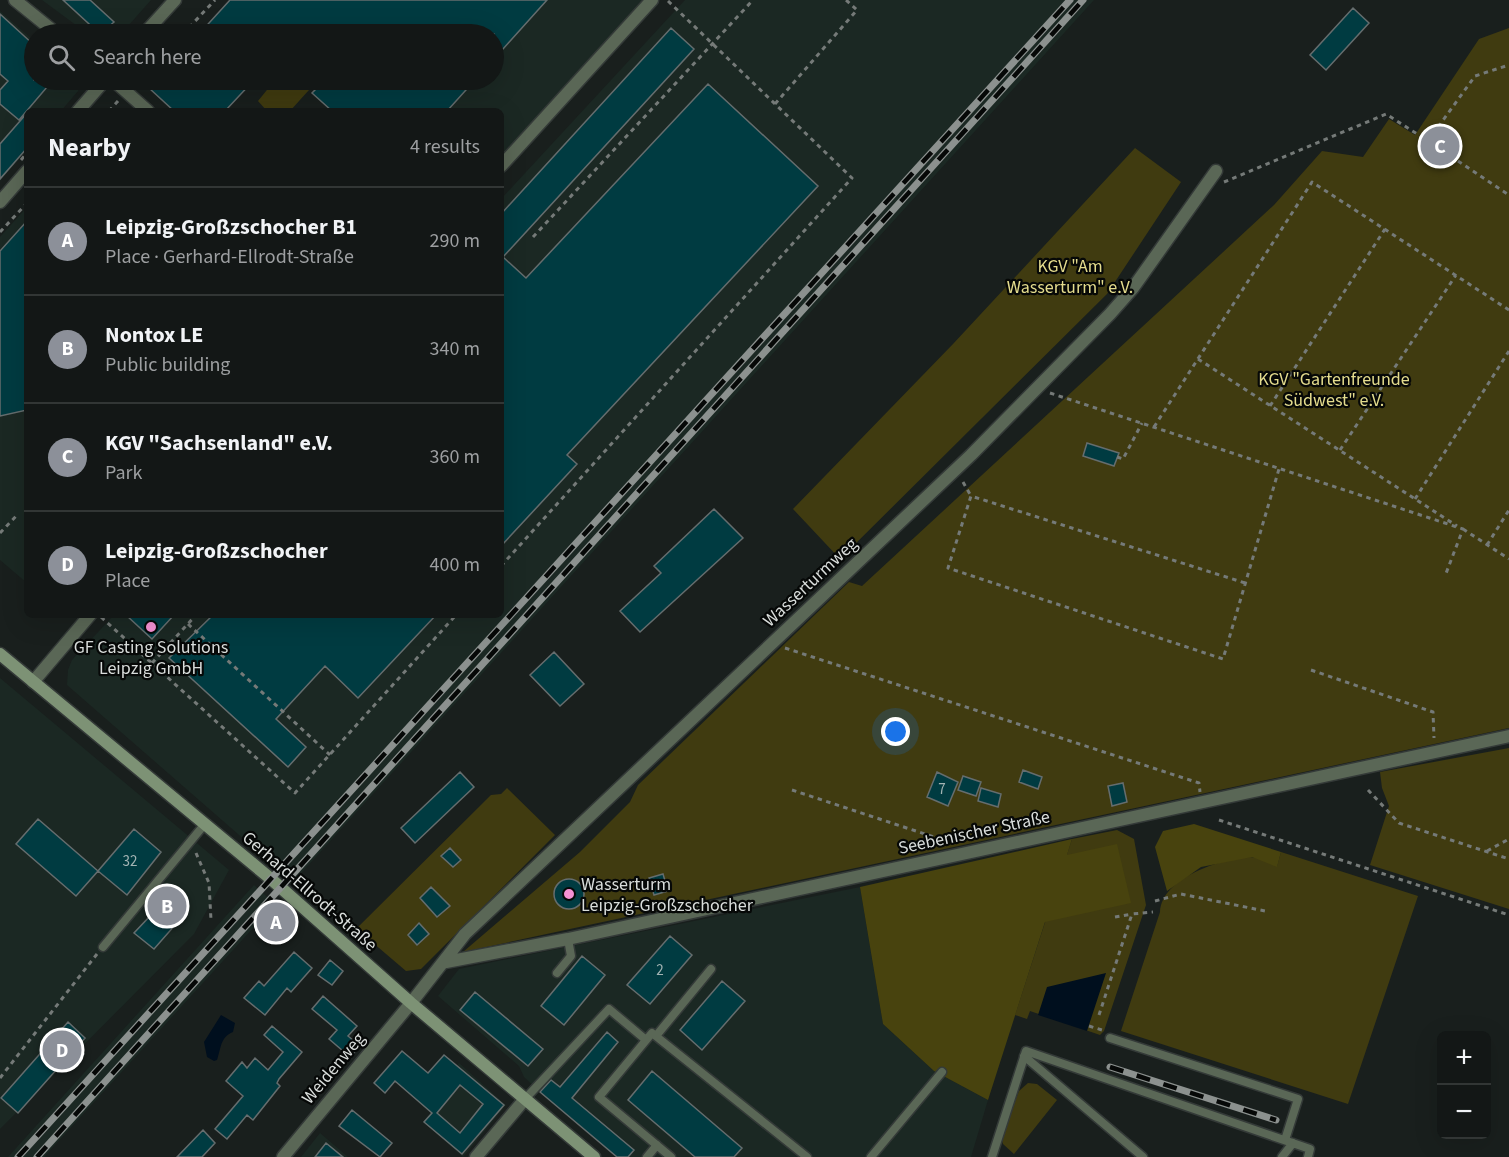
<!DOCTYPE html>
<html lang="en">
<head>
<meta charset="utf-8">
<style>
	body { margin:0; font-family:"Source Sans 3",sans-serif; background:#202423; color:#f1f3f6 }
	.controls { position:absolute; right:18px; bottom:18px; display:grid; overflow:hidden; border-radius:9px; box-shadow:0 6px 24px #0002 }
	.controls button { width:54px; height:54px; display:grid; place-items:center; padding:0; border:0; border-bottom:2px solid #323635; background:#131716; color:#f1f3f6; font:30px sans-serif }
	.you { position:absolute; left:896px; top:732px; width:21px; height:21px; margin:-15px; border:4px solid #fff; border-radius:50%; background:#1a73e8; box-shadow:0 0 0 9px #1a73e833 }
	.badge { display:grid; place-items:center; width:39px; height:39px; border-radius:50%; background:#8c9099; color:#fff; font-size:20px; font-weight:700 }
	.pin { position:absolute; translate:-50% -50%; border:3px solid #fff; box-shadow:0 2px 6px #0006 }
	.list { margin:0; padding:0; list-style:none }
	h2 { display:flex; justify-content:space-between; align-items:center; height:78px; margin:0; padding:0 24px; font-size:26px }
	h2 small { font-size:20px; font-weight:400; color:#9d9fa1 }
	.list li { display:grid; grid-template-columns:39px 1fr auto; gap:18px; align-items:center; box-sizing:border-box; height:108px; padding:0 24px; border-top:2px solid #323635 }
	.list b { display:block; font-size:22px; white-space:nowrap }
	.list p { margin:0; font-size:20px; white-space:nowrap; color:#9d9fa1 }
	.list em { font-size:20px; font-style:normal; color:#9d9fa1 }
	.icon { flex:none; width:33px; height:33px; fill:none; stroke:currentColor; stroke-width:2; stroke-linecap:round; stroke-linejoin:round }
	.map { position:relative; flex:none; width:1509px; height:1157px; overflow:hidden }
	.search { position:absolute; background:#131716; box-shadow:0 6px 24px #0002; left:24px; top:24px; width:480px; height:66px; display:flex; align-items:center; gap:15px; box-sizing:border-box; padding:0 21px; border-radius:33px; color:#9d9fa1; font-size:22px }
	.panel { position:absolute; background:#131716; box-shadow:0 6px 24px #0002; left:24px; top:108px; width:480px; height:510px; border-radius:9px }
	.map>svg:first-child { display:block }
</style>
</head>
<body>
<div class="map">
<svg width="1509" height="1157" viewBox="0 0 1509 1157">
	<rect width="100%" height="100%" fill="#191f1d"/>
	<path fill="#1b2823" d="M42,0H151L121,34H88Z
		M316,0H644L501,161V111H436L402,80H494V34H353Z
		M685,0H1094L293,882L67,685L68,670L72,660L114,615H501V199Z
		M0,11L34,41V80H78V91L61,111H27V150L0,181Z
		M27,207V583L0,560V237Z
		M0,678L229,870L194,934L0,1129Z
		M254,885L275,904L44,1157H8Z
		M860,887L883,1024L934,1071L988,1100L971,1157H617L540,1092L524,1077L519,1066L438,996L459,969Z
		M459,1063L506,1105L463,1157L423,1122L444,1097L437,1090Z
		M320,1133L348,1157H301Z"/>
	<path fill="#403b10" d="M1509,28V728L463,952L580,852L630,802L638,785L849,582L862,586L1274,205L1322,151L1363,157L1389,119L1415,135L1479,39Z
		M275,80H318L290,111H267L258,101Z
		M1135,148L1181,182L1107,294L840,559L793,509L953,344Z
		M1509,748V909L1370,865L1389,806L1382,788L1380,772Z
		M507,788L555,835L421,969L406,971L372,942L355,930L491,795L501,794Z
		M1117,830L1134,839L1146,905L1104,1031L1100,1035L1030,1011L1027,1019L1015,1015L1072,839Z
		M1281,852L1418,896L1348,1104L1121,1031L1160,912C1162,877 1221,859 1250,857C1259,857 1269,863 1277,866Z
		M1028,1083L1037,1084L1057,1100L1014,1154L1003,1144L1001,1137L1019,1091Z"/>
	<path fill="#48430e" d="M1194,824L1281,852L1277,867L1252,857L1201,867L1167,891L1155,847L1163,831Z
		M1072,839L1067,855L1117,844L1131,903L1045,922L988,1100L934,1071L883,1024L860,887Z"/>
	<path fill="#000f1e" d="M1106,973L1087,1031L1038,1015L1047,987Z
		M221,1015L235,1023L233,1032C220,1037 221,1049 217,1060L214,1061L207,1057L204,1042Z"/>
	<path fill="#003b41" stroke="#656d6e" stroke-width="1.5" fill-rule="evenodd" d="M63,0H90L114,22L100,34Z
		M230,0H547L494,59V34H311L303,27L296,34H199Z
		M1353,8L1369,23L1326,70L1310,55Z
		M0,14L34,45V80H53L19,120L0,104V90L8,81L0,74Z
		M671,28L694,49L503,257L526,278L708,84L818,186L567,455L577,464L501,546V214Z
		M157,80H254L225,111H174L149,88Z
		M325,80H475L447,111H332L312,93Z
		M27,113V148L0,179V144Z
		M27,221V410L0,416V251Z
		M1087,443L1119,453L1114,466L1083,456Z
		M714,509L743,538L640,632L620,611L661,573L654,566Z
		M126,615H174L152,639Z
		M213,615H436L358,698L325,666L276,719L306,747L288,767L169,658Z
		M554,652L584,684L560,706L530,675Z
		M1023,770L1042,777L1038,789L1019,782Z
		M460,772L474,787L415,843L401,828Z
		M937,772L958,782L948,806L927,797Z
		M963,776L981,782L976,796L958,790Z
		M1123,783L1127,802L1112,806L1108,786Z
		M981,788L1001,794L998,807L978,801Z
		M38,819L98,871L76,896L16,844Z
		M134,829L161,852L127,895L98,871Z
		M450,848L461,860L453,867L441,856Z
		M663,874L668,891L654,895L649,878Z
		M554 894a15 15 0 1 1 30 0a15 15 0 1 1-30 0Z
		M431,887L450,906L437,917L420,898Z
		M169,896L184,909L173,922L176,924L154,949L134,933Z
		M279,906L290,920L274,936L261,924Z
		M419,923L429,934L417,945L408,935Z
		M670,936L692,955L650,1004L627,985Z
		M294,952L312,968L291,992L287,988L265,1015L244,998L259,981L264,986Z
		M582,956L605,975L564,1025L541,1006Z
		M330,960L343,971L332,985L318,975Z
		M722,981L745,1001L702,1050L680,1030Z
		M475,992L543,1049L528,1066L460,1010Z
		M323,996L357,1026L348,1036L360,1046L350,1057L329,1039L337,1030L312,1009Z
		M68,1022L85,1038L77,1047L84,1054L73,1066L65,1060L18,1113L1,1098Z
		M272,1026L302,1052L279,1079L277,1083L280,1086L253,1120L247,1115L227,1139L215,1129L243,1096L226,1081L242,1062L247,1068L255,1058L268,1070L283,1052L264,1035Z
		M607,1032L618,1042L572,1098L634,1150L628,1157H617L540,1092L551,1080L560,1087Z
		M402,1051L428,1073L444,1055L504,1105L462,1154L424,1122L432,1113L395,1081L385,1093L374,1083ZM460,1085L483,1104L460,1133L437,1113Z
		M652,1071L742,1148L734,1157H695L628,1100Z
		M352,1110L392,1143L380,1157L339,1126Z
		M203,1130L215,1143L202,1157H177Z
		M326,1143L343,1157H315Z"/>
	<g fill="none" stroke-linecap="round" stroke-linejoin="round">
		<g stroke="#343a38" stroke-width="11">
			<path id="service" d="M103,947L204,825
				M557,973L571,956L568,939
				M656,1036L711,969
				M1110,1038L1298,1099L1285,1140
				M1024,1056L1143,1157
				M525,1099L609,1009L646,1040
				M647,1157L657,1145
				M671,1157L599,1097L652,1033L807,1157
				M871,1157L942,1072
				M992,1157L1026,1051L1310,1149L1308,1157
				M1282,1157L1293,1143"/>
		</g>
		<g stroke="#343a38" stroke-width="15">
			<path id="minor" d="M15,0L57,34
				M144,34L175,0
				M113,80L148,111
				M78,111L105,80
				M501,166L652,0
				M0,202L27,171
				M33,682L90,615
				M446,962L568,939L1509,736
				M411,1003L465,934L971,455L1110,314L1133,288L1216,171
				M476,1157L525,1099"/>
		</g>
		<g stroke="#343a38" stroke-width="15">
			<path id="tertiary" d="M283,1157L411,1003"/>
		</g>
		<g stroke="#343a38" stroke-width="15">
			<path id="secondary" d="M0,654L271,879L411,1003L594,1157"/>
		</g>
		<path stroke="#757a78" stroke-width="3" stroke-dasharray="4.5 4.5" stroke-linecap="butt" d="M166,28L190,27
			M183,34L215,0
			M136,85L141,80
			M775,104L857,10L846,0
			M109,111L118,101
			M1428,141L1509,195
			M21,160L27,153
			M1224,182L1386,114L1428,141L1475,76L1509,65
			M0,232L27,203
			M533,237L753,0
			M1198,359L1457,526
			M1050,393L1463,529L1445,576
			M1270,406L1385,229
			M1154,427L1312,182L1509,310
			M1340,450L1456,275
			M1117,457L1123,459L1142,423
			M963,482L971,496
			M1415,499L1509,351
			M1463,529L1509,559
			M0,533L18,514
			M1487,545L1509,510
			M501,566L852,178L667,0
			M1245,583L971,496L948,568L1223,659L1279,469
			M101,617L295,793L456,615
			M188,624L330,755
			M785,648L1199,783L1200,792
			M152,663L196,615
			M1311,670L1433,712L1434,738
			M792,790L949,842
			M1368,790L1399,823L1509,859
			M1219,820L1509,915
			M1487,851L1509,839
			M196,853L209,883L211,920
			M1155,901L1181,894L1265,911
			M1115,917L1132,914
			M1099,1015L1132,914L1153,912
			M1089,1026L1102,1030
			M0,1078L97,954"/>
		<use href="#service" stroke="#5a6756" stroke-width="8"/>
		<use href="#minor" stroke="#5a6756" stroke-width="12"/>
		<use href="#tertiary" stroke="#5a6756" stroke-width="12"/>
		<use href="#secondary" stroke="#7d9275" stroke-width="12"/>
		<g stroke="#8c918f" stroke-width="7">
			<path id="rail" d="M1110,1067L1276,1120
				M18,1157L1070,0
				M37,1157L1083,0"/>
		</g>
		<use href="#rail" stroke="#060807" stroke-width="4.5" stroke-dasharray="14" stroke-linecap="butt"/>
	</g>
	<g fill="#f491d3" stroke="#060807" stroke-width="2">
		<circle cx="151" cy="627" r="6"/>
		<circle cx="569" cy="894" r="6"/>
	</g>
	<g text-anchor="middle" stroke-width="4.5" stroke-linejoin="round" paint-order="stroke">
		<g font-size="15" fill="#a3b4b4">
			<text x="942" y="794">7</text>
			<text x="130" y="866">32</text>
			<text x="660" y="975">2</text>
		</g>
		<g font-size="18" fill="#e4dc8d" stroke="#060807">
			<text x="1070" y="272">KGV "Am<tspan x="1070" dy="21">Wasserturm" e.V.</tspan></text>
			<text x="1334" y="385">KGV "Gartenfreunde<tspan x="1334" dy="21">Südwest" e.V.</tspan></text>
		</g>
		<g font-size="18" fill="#d9dddb" stroke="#060807">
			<text transform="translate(810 582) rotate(-43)" y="6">Wasserturmweg</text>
			<text transform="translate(974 832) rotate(-12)" y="6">Seebenischer Straße</text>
			<text transform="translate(310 891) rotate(41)" y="6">Gerhard-Ellrodt-Straße</text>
			<text transform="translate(333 1068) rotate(-50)" y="6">Weidenweg</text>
		</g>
		<g font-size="18" fill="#d9dddb" stroke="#060807">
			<text x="151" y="653">GF Casting Solutions<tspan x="151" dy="21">Leipzig GmbH</tspan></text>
			<text x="581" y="890" text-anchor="start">Wasserturm<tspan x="581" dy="21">Leipzig-Großzschocher</tspan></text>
		</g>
	</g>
</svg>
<div class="controls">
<button>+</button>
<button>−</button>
</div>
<div class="you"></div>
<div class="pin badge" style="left:276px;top:922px">A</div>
<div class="pin badge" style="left:167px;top:906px">B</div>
<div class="pin badge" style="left:1440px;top:146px">C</div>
<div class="pin badge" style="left:62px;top:1050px">D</div>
<div class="search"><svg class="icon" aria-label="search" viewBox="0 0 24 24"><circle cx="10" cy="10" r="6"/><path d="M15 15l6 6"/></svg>Search here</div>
<section class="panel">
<h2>Nearby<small>4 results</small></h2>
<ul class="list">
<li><span class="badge">A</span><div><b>Leipzig-Großzschocher B1</b><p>Place · Gerhard-Ellrodt-Straße</p></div><em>290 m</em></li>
<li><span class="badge">B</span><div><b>Nontox LE</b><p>Public building</p></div><em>340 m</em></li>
<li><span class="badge">C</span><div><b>KGV &quot;Sachsenland&quot; e.V.</b><p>Park</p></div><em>360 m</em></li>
<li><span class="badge">D</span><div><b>Leipzig-Großzschocher</b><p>Place</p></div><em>400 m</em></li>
</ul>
</section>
</div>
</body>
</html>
